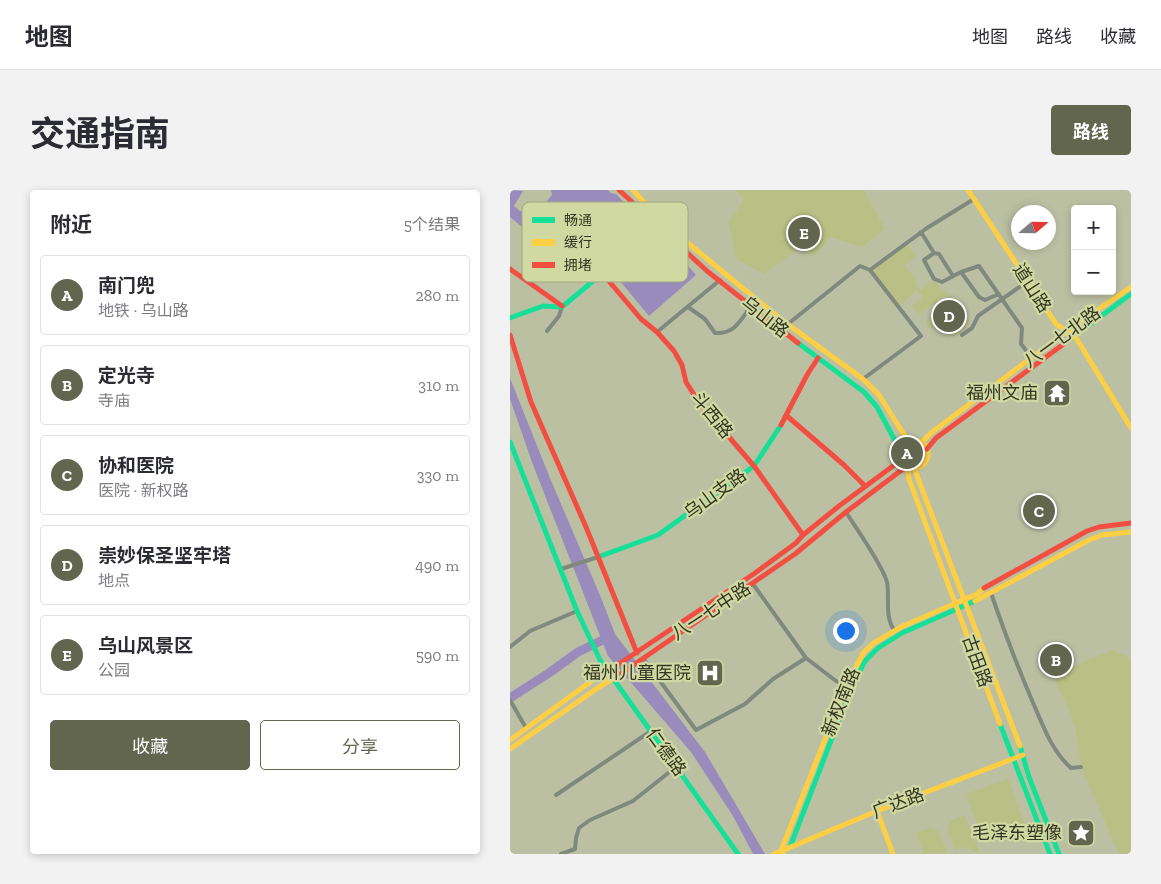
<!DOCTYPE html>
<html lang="zh">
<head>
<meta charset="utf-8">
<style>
	body { margin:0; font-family:"Zilla Slab","Noto Sans SC",serif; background:#f2f2f3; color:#2b2b33 }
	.controls { position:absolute; right:15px; top:15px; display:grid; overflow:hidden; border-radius:5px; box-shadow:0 2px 8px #0003 }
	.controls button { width:45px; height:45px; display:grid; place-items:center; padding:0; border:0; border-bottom:1px solid #e1e1e2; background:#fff; color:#2b2b33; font:25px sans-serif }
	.compass { position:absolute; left:501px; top:15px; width:45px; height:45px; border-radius:50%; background:#fff; box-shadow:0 2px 8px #0003; rotate:70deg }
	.you { position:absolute; left:335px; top:440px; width:18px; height:18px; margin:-12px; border:4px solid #fff; border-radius:50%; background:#1a73e8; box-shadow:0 0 0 8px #1a73e833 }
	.badge { display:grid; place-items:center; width:32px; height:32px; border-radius:50%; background:#62664e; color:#fff; font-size:16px; font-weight:700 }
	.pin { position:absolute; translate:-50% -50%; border:2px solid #fff; box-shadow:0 1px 5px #0006 }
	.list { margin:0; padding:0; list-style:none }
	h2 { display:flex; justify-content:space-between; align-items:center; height:65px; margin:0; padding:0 20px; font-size:21px }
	h2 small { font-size:16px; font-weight:400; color:#7c7c81 }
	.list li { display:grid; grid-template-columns:32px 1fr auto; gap:15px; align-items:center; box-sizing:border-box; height:80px; margin:0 10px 10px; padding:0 10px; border:1px solid #e1e1e2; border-radius:5px }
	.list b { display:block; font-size:19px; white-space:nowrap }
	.list p { margin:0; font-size:16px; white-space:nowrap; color:#7c7c81 }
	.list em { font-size:16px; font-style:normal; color:#7c7c81 }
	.actions { display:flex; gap:10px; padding:15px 20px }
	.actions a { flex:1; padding:11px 0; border:1px solid #62664e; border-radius:5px; text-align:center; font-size:18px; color:#62664e }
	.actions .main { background:#62664e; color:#fff }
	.map { position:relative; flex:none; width:621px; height:664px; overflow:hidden; border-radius:5px }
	header { display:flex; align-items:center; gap:30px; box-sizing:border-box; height:70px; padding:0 25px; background:#fff; border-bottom:1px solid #e1e1e2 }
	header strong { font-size:24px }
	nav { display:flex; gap:28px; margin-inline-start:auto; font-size:18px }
	.intro { display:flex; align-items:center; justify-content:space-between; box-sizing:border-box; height:120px; padding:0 30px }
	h1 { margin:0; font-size:35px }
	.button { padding:12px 22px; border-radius:5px; background:#62664e; color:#fff; font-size:18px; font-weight:700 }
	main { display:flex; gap:30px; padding:0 30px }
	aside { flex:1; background:#fff; border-radius:5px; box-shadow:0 2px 8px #0003 }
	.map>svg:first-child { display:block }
</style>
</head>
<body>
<header>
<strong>地图</strong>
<nav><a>地图</a><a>路线</a><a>收藏</a></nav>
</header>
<div class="intro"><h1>交通指南</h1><a class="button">路线</a></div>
<main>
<aside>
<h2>附近<small>5个结果</small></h2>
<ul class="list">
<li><span class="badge">A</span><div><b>南门兜</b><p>地铁 · 乌山路</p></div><em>280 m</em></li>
<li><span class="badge">B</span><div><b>定光寺</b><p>寺庙</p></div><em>310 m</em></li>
<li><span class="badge">C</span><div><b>协和医院</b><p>医院 · 新权路</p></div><em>330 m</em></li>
<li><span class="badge">D</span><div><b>崇妙保圣坚牢塔</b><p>地点</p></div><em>490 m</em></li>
<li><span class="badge">E</span><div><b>乌山风景区</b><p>公园</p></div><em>590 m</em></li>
</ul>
<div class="actions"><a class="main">收藏</a><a>分享</a></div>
</aside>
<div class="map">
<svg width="621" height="664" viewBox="0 0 621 664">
	<rect width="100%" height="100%" fill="#bcc0a3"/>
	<path fill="#b9c085" d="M226,0H354L375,39L352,57L320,47L305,66L288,58L255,84L226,69L218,33L234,10Z
		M396,53L406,66L394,75L405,88L408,97L411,100L424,90L433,100L442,107L459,130C456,139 452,144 443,145L432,130L421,139L415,132L442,112L437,104L409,124L402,116L413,107L406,100L389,117L360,80Z
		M604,460L617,467L621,471V664H610L604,653L571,577L566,541L560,522L545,490L568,474Z
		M498,589L516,638L474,653L456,604Z
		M455,625L457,631L470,664L453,657L445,660L437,638L439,637L440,631Z
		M422,637L426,641L429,640L437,663L414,664L406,643Z"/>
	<path fill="#998cbc" d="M0,0L13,1L4,16L10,21H16L24,12L32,17L42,5L41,0H98L101,3L106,4L135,34V40L144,49L150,44L186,85L139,126L95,73L75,89L0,27Z
		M0,188L40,288L92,410L105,444L195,562L255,664H243L223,626L181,562L98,466L23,275L0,209Z"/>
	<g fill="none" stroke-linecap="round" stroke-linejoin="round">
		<path stroke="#998cbc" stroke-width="9" d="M0,508L39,483L68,462L99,447"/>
		<path stroke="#80897e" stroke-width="4" d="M411,42L424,63
			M360,80L417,38L464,9
			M451,82L469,107L475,110L489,104
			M443,86L429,64L424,63L414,70L424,89L432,92L451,82L469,76L512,138L511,154L522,168
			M178,117L195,129L205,143C225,144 230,131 241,116
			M278,134L350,76L360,80L411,146L353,189
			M37,141L49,126L52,117
			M147,142L210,90
			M452,145L462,138L468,126L518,91
			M336,322C347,340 372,374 377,392C380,408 374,428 385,441
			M51,379L88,367
			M243,394L296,468L326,491L338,497
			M481,403C494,441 508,478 524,515C534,538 542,561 561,578L571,577
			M0,457L20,441L67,421
			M133,468L186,540L235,514L263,489L296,468
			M0,510L16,538
			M46,605L141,541
			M51,664L65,659L66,648L69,638L80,630L123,611L167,576"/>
		<path stroke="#16e098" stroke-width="5" d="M0,128L33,116L52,117L131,51L150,30
			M559,150L621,104
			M288,153L354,202L367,217L390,260
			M0,252L67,421L90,470L228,664
			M88,367L148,345L244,276L271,235
			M490,534L540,664
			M510,556L519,587L549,664
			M280,657L341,499L355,471L368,458L392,443L465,411"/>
		<path stroke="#ffcf43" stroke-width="5" d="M123,0L150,30L219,87L272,130L353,189L369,205L398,251
			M458,0L546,134L564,146L568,151L621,238
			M390 264a14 14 0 1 1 28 0a14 14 0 1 1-28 0Z
			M412,252L421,243L557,141L621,97
			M397,276L399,289L490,534
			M404,278L510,556
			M465,411L579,350L592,345L621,342
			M0,550L83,490L97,482
			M0,559L89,497L109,485
			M367,621L383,664
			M264,664L367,621L513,565
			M273,664L271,661L336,496L354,462L364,453L391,437L467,404L474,398"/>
		<path stroke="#f24e42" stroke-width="5" d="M109,0L197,81L288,153
			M0,79L52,116
			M92,83L131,129L147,142L164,161L172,175L176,192L188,211L244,276L293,345
			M0,145L21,212L76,337L127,463
			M277,226L334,275L355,296
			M271,235L297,185L308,168
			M417,259L426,248L559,150
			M474,398L577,341L589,337L621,333
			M97,482L245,383L286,353L293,345L329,316L391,270
			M109,485L285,364L336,322L397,276"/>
	</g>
	<defs>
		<g id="temple-square" transform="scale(1.4375)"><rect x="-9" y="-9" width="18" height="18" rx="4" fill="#62664e" stroke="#d1d9a3"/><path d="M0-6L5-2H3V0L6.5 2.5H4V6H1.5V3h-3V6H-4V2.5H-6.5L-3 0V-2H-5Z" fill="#fff"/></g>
		<g id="hospital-square" transform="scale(1.4375)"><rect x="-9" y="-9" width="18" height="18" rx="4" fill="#62664e" stroke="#d1d9a3"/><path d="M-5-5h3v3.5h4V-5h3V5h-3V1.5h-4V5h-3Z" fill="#fff"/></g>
		<g id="sight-square" transform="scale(1.4375)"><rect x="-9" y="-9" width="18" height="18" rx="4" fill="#62664e" stroke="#d1d9a3"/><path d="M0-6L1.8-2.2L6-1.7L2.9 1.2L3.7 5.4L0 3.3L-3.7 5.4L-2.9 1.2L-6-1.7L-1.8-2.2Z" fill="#fff"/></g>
	</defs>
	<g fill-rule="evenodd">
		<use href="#temple-square" x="547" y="203"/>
		<use href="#hospital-square" x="200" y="483"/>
		<use href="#sight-square" x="571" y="643"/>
	</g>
	<g text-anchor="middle" stroke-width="4.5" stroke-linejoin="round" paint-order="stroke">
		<g font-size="18" fill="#323520" stroke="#d1d9a3">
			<text transform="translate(522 98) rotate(57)" y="6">道山路</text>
			<text transform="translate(255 127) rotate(38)" y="6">乌山路</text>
			<text transform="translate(552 147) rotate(-36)" y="6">八一七北路</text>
			<text transform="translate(202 225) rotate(51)" y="6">斗西路</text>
			<text transform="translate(205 304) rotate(-36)" y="6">乌山支路</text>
			<text transform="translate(201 421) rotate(-33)" y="6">八一七中路</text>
			<text transform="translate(467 471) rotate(70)" y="6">古田路</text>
			<text transform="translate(331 512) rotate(-68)" y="6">新权南路</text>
			<text transform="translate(156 562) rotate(54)" y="6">仁德路</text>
			<text transform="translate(388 613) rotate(-21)" y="6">广达路</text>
		</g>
		<g font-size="18" fill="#323520" stroke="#d1d9a3" text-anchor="end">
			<text x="528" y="209">福州文庙</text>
			<text x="181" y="489">福州儿童医院</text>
			<text x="552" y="649">毛泽东塑像</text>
		</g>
	</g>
	<rect x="12" y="12" width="166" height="80" rx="8" fill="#d1d9a3" stroke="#a1a87c" stroke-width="1"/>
	<rect x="22" y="27" width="23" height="6" fill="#16e098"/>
	<rect x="22" y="49" width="23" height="7" fill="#ffcf43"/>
	<rect x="22" y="72" width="23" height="6" fill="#f24e42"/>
	<g font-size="14" fill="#323520">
		<text x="54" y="35">畅通</text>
		<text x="54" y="57">缓行</text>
		<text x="54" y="80">拥堵</text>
	</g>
</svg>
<div class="controls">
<button>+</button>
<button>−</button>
</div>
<svg class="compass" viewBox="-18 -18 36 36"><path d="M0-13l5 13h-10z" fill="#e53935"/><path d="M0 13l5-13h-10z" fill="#7c7c81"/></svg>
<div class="you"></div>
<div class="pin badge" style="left:397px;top:263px">A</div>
<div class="pin badge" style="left:546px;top:470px">B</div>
<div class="pin badge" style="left:529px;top:321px">C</div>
<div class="pin badge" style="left:439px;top:126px">D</div>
<div class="pin badge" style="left:294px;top:43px">E</div>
</div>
</main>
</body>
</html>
